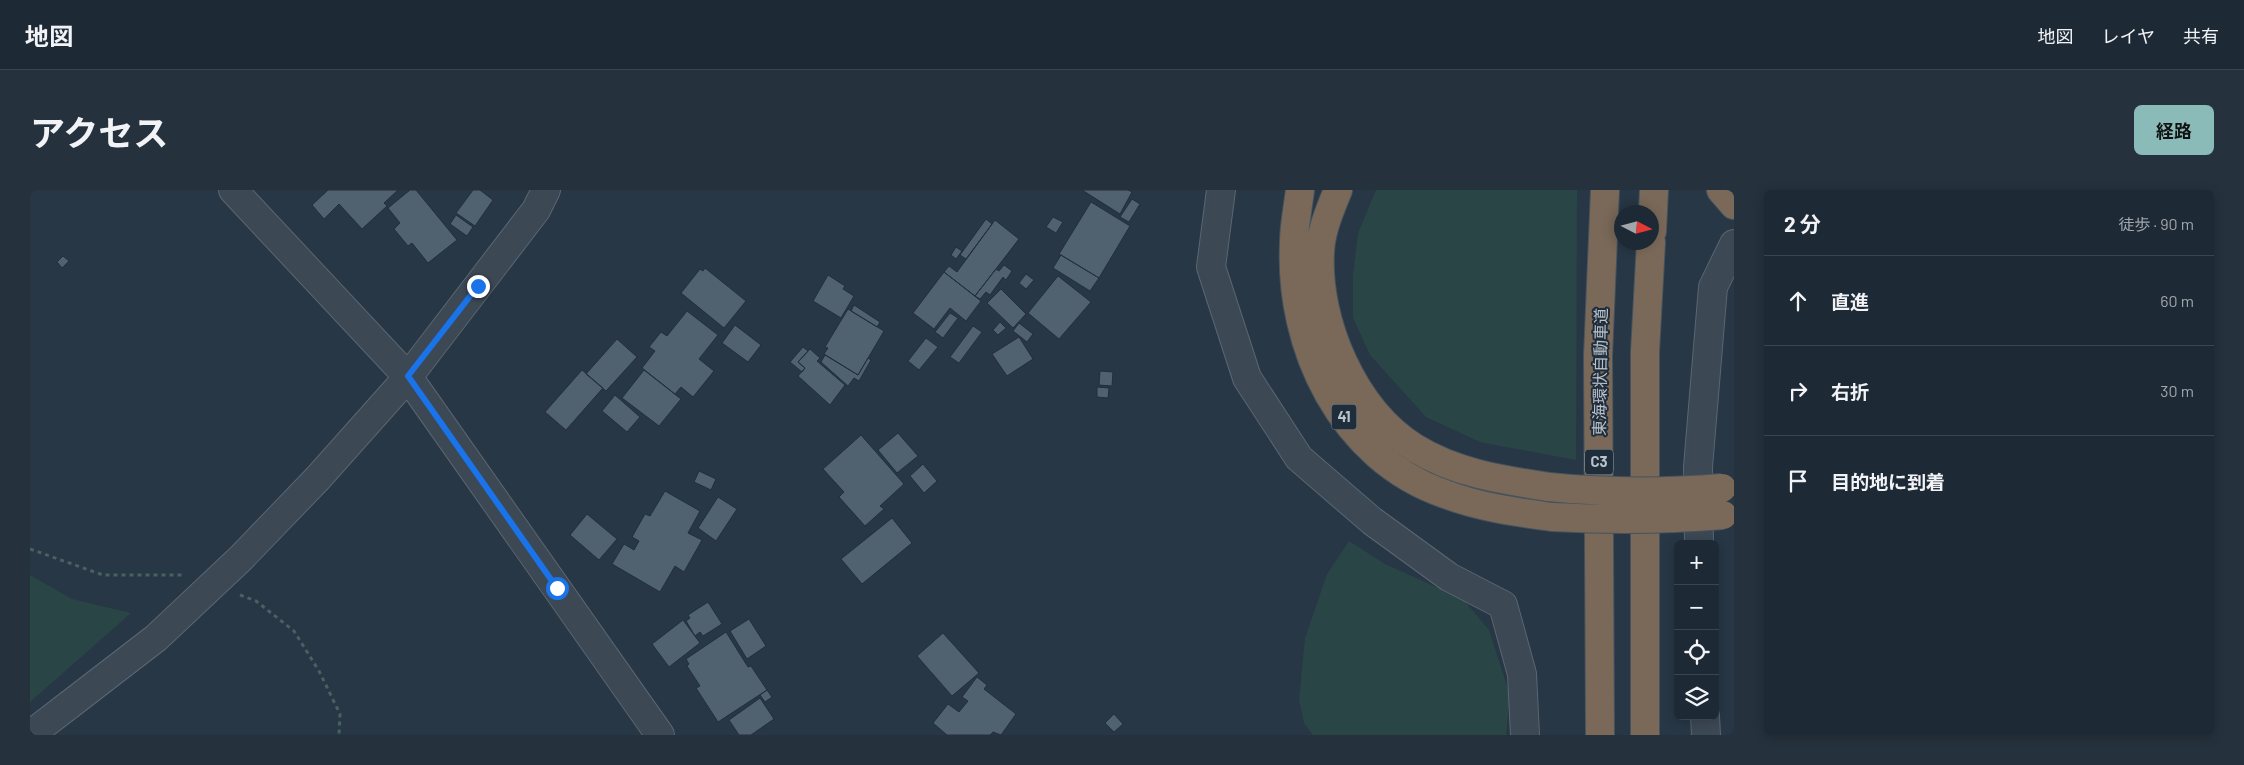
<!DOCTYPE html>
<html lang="ja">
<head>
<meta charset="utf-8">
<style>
	body { margin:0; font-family:Barlow,"Noto Sans JP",sans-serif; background:#25313c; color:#f1f3f6 }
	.controls { position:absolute; right:15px; bottom:15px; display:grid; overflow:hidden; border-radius:8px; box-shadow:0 2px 12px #0003 }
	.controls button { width:45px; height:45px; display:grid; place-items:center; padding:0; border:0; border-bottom:1px solid #3b454f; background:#1d2934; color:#f1f3f6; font:25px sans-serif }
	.compass { position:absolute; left:1584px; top:15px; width:45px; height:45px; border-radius:50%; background:#1d2934; box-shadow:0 2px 12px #0003; rotate:96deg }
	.stop { position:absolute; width:15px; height:15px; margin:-11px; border:4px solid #1a73e8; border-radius:50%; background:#fff }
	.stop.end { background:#1a73e8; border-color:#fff; box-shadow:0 1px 5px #0008 }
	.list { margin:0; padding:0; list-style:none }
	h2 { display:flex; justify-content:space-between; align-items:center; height:65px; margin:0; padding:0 20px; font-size:21px }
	h2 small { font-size:16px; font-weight:400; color:#a0a6ac }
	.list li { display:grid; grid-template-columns:32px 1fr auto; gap:15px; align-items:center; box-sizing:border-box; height:90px; padding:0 20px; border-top:1px solid #3b454f }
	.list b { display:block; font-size:19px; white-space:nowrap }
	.list em { font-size:16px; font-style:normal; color:#a0a6ac }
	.icon { flex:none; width:28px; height:28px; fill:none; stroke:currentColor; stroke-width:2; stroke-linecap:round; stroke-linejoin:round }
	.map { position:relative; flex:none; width:1704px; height:545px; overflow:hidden; border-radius:8px }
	header { display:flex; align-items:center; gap:30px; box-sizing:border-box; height:70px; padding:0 25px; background:#1d2934; border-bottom:1px solid #3b454f }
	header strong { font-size:24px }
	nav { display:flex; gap:28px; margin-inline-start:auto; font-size:18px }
	.intro { display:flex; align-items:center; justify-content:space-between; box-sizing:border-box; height:120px; padding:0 30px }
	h1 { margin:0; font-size:35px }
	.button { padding:12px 22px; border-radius:8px; background:#8bbbb9; color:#111; font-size:18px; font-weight:700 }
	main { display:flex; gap:30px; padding:0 30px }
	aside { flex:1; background:#1d2934; border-radius:8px; box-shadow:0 2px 12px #0003 }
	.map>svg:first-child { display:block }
</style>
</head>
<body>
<header>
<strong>地図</strong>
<nav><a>地図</a><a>レイヤ</a><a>共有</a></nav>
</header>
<div class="intro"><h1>アクセス</h1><a class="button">経路</a></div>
<main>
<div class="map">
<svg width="1704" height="545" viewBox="0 0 1704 545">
	<rect width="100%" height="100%" fill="#273745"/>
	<path fill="#294546" d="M1346,0H1547L1546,270L1450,252L1396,227L1340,165L1323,128V85L1328,43Z
		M1319,351L1355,374L1433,409L1459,440L1480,505L1476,545H1283L1274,533L1269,510L1275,448L1297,384Z
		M0,385L42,409L101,423L0,512Z"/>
	<path fill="#506170" stroke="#222f3c" d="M298,0H368L354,13L357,16L332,39L309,14L294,29L282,15Z
		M380,0H386L427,50L398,73L382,53L378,56L364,39L370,33L358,18Z
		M443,0H450L463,10L445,36L426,23Z
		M1052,0H1098L1102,2L1090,24Z
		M1102,9L1110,14L1099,32L1090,27Z
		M1061,12L1100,36L1069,88L1029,64Z
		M426,25L443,37L437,46L420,34Z
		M1023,27L1033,32L1026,43L1016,37Z
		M956,29L962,34L936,69L930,65Z
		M965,30L989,49L945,106L914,82L919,76L927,82Z
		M926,57L932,61L926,69L921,65Z
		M1031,65L1069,88L1060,101L1023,78Z
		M33,66L39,71L32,78L27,72Z
		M974,75L982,81L976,90L973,87L960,105L956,102L950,109L945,106L966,79L969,81Z
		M675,78L716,111L694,138L651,103L670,79L673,81Z
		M914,82L951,111L936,131L920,118L904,139L883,123Z
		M996,84L1004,90L996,99L989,93Z
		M798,85L815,96L813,99L824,106L811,128L783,111Z
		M1028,86L1061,112L1029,149L998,123Z
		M971,99L996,124L983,138L957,113Z
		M824,115L850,132L847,137L821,121Z
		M818,119L854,141L828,185L794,164L798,158L795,157Z
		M657,121L688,145L669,169L684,181L663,207L651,197L645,204L612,178L625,161L619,157L631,142L637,146Z
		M920,123L928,128L913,148L905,142Z
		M970,132L976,138L968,145L963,140Z
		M989,133L1003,144L997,152L983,141Z
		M705,135L731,155L718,172L692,153Z
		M943,136L952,142L929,173L920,167Z
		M989,147L1003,169L977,186L962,164Z
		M896,148L908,157L889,180L878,171Z
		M587,149L607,167L576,201L556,184Z
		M773,157L778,161L768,172L775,178L772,182L760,172Z
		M780,159L790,168L787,171L815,195L800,215L768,186L775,178L768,172Z
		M795,165L828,185L838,168L841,170L829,191L824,188L818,196L791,172Z
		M552,180L573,198L536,240L515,222Z
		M614,180L651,209L629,236L592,208Z
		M1070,181L1083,182L1082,196L1069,195Z
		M1067,197L1079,198L1078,208L1067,207Z
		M585,205L610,227L597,242L572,221Z
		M868,243L888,266L867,283L848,260Z
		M831,245L874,294L850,316L854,319L835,336L809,307L814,302L793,279Z
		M893,274L907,291L894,303L880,286Z
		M669,281L686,289L681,300L664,292Z
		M635,301L670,321L658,343L672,350L654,382L645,376L630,402L582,374L594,354L604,360L609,351L602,347L615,324L620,326Z
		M688,307L707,319L686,351L668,338Z
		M557,324L587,349L569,370L540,345Z
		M862,328L882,353L832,394L811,369Z
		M678,412L692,434L673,446L670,442L665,446L656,431L660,428L658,425Z
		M719,429L736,456L717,469L700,441Z
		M653,430L670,453L639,477L622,454Z
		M696,442L718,477L721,476L737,500L688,532L666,498L670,496L657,476L659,474L656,469Z
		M913,443L949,483L922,506L887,466Z
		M947,487L957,495L954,499L986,524L971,545L963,542L960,545H917L903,533L918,514L929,522L938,511L932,507Z
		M737,500L742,507L735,512L730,505Z
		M730,508L744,529L721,545H709L699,530Z
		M1084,524L1093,534L1084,542L1075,533Z"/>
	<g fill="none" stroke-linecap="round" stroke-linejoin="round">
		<g stroke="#5a6671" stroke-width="30">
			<path id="minor" d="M203,0L378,187L630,545
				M1191,0L1181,77L1217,188L1269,268L1342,331L1419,387L1473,415L1492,484L1495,545
				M288,288L378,187L506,20L516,0
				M1669,354L1668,277L1683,97L1704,54
				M1675,526L1676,545
				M0,545L39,515"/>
		</g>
		<g stroke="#46535f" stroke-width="30">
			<path id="highway" d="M1270,0C1268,17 1264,35 1264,53C1259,157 1311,268 1415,304C1449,317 1485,322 1522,327
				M1308,0C1300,20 1291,40 1290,62C1286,132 1324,220 1385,258C1425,283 1473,290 1519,297
				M1691,0L1704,15
				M1622,41L1624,0
				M1570,545L1568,166L1575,0
				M1615,545V162L1621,52"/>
		</g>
		<path stroke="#486161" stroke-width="3" stroke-dasharray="4 4" stroke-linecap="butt" d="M0,359L73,385H152
			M210,405L226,411L264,441L289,481L310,524L309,545"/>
		<use href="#minor" stroke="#3c4854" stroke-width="28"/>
		<use href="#highway" stroke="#7a6959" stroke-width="28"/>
		<g stroke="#5a6671" stroke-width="30" stroke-linecap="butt">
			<path id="minor-bridge" d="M39,515L126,448L211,368L288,288"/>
		</g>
		<g stroke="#46535f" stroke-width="30" stroke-linecap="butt">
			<path id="highway-bridge" d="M1519,297C1580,303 1631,303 1692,298
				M1522,327C1579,330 1635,330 1693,325"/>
		</g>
		<use href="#minor-bridge" stroke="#3c4854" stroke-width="28"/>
		<use href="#highway-bridge" stroke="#7a6959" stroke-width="28"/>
	</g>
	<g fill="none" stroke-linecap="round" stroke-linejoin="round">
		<path stroke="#1a73e8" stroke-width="6" d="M448,96L378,186L527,398"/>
	</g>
	<g text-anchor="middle" stroke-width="4" stroke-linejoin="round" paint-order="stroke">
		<g fill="#202d3a" stroke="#8b96a1" stroke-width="1">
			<rect x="1301.5" y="214.5" width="25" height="25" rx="4"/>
			<rect x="1555" y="259.5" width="28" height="25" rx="4"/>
		</g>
		<g font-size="15" font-weight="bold" fill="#b9c3cd">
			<text x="1314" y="232">41</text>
			<text x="1569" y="277">C3</text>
		</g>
		<g font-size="16" fill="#b9c3cd" stroke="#202d3a">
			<text transform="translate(1570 182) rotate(-89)" y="6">東海環状自動車道</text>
		</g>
	</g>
</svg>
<div class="controls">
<button>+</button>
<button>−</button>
<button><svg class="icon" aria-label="locate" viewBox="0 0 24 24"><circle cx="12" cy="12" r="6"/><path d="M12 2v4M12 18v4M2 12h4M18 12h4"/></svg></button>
<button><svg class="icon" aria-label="layers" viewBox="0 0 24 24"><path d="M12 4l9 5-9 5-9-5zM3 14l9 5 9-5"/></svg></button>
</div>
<svg class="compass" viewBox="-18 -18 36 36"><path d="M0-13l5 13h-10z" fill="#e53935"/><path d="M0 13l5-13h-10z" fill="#a0a6ac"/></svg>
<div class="stop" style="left:527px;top:398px"></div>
<div class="stop end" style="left:448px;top:96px"></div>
</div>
<aside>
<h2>2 分<small>徒歩 · 90 m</small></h2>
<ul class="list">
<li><svg class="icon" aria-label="ahead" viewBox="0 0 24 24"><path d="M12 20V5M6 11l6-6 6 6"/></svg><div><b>直進</b></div><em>60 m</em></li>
<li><svg class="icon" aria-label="right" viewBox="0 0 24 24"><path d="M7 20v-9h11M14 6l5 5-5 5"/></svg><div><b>右折</b></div><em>30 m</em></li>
<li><svg class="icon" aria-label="arrive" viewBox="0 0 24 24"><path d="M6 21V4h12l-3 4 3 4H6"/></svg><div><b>目的地に到着</b></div></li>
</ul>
</aside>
</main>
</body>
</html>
